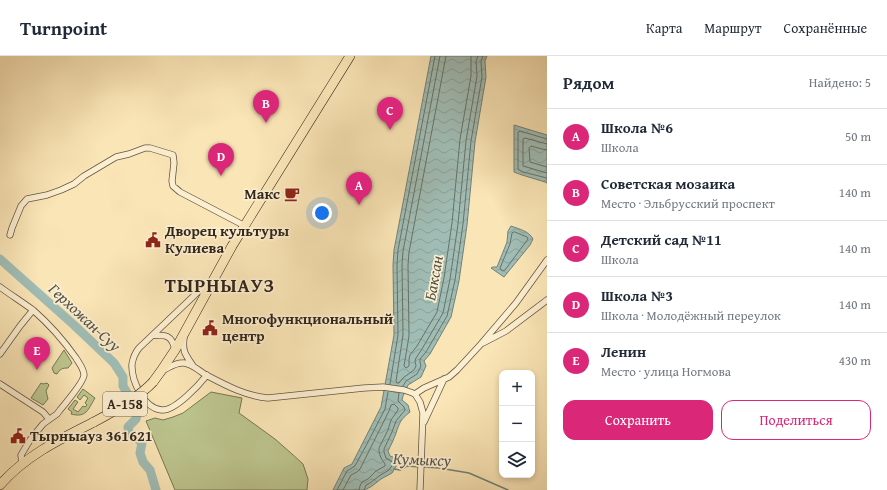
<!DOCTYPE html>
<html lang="ru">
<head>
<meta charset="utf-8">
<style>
	body { margin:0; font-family:"Gentium Book Plus",serif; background:#f2f2f3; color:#1f2937 }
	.controls { position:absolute; right:12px; bottom:12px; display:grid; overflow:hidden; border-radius:8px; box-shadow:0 2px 6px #0003 }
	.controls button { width:36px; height:36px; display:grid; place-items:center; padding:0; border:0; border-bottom:1px solid #e0e1e3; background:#fff; color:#1f2937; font:20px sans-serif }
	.you { position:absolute; left:322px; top:157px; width:14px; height:14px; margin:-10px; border:3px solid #fff; border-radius:50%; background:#1a73e8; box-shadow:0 0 0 6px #1a73e833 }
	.badge { display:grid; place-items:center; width:26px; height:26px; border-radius:50%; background:#db2777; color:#fff; font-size:13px; font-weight:700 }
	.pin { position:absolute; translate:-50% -33px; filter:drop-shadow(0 1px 2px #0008) }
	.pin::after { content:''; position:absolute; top:21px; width:14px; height:12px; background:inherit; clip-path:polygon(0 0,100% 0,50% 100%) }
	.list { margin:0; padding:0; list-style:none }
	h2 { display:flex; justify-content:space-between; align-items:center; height:52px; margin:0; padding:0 16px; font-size:17px }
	h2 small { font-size:13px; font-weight:400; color:#747a83 }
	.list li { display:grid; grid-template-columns:26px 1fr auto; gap:12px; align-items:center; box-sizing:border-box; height:56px; padding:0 16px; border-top:1px solid #e0e1e3 }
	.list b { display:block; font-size:15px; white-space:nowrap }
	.list p { margin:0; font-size:13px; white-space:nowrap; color:#747a83 }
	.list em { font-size:13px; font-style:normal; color:#747a83 }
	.actions { display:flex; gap:8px; padding:12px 16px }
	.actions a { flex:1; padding:9px 0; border:1px solid #db2777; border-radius:12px; text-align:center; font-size:14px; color:#db2777 }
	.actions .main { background:#db2777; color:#fff }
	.icon { flex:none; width:22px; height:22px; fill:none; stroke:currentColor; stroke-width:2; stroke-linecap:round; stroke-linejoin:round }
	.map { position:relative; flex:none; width:547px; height:434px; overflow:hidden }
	header { display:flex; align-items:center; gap:24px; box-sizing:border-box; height:56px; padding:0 20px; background:#fff; border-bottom:1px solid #e0e1e3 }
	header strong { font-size:19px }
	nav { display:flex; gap:22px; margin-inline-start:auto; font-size:14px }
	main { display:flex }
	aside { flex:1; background:#fff }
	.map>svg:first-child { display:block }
</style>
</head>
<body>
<header>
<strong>Turnpoint</strong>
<nav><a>Карта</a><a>Маршрут</a><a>Сохранённые</a></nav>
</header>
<main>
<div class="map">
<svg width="547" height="434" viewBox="0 0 547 434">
	<defs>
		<pattern id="water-waves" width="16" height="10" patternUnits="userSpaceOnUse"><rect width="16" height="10" fill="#a0bdb5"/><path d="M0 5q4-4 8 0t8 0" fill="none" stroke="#8aa29b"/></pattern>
	</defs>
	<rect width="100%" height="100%" fill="#fae5b6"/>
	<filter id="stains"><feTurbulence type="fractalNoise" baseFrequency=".005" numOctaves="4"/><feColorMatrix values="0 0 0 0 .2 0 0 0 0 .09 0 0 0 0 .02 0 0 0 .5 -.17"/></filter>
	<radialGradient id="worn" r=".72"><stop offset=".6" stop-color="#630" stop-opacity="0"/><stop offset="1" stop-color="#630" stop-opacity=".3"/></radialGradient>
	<path fill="#bdc58e" stroke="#777654" d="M64,294L72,307L68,312C62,312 60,313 57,318L54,317L52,312Z
		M41,327L43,328L47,327L49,329L46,335L48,343L43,349L31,342Z
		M83,333L95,342C88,354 86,362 71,358L72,356L68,353L75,344L78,346L73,353L78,356L83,350L85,351L87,349L85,347L88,342L84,339L80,344L77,341Z
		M211,336L242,342L239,357L275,383L292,398L303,408L308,423L307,434H175L146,365L155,362L163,364L173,361L183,357Z"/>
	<path fill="url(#water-waves)" stroke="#748177" d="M431,0H487L485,5L486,21L475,86L467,169L459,225L451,261L430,298L424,305L426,310L421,321L408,329L403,340L402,344L408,349L410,356C400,364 400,366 396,377C394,383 391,389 388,395L390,400L400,404L392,417L381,423L372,430L365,434H333L344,412L352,408L381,351L394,279L393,209L394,194Z
		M514,69L547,79V127L545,126L522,119L514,116Z
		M511,170C519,173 529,175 533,183L530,189L504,221L491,212L493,211H497L507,186L508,175Z"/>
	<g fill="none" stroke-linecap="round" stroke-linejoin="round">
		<path stroke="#687267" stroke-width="1" d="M440,0L403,195L402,209L403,279L396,325L397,327H399L403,322L414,314L416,310L415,305L416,302L422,293L443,257L450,223L458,168L466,85L477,20L476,5L478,0
			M446,0L409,196L408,209L409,280L404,310L406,312L409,310V303L410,299L417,290L437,256L444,222L452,167L460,83L471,20V0
			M547,83L520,75L518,76V113L523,116L547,122
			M547,88L525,82L523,83V110L547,117
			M547,94L542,93L531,90L529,92L530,106L547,111
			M515,176L527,181L528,183L505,214L503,215L501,214L500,212L510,188L512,177Z
			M390,328L398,279L397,209L398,194L435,0
			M403,330L406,325L417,318L421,310L420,306V303L426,296L447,260L455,224L463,168L471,85L482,21L481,5L483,0
			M337,434L347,415L355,410L368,386L385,353L388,336
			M343,434L351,419L357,416L360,413L389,355L391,349L394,348L398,352V354L391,364L388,374L379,392V396L381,402L385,408V410L376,415L368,423L362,426L360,430L359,434
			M364,434L366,429L370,427L379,420L389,414L393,408L392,406L386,402L384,396V393L392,376L396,365L405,354L404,351L398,345L399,337"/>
		<path stroke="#748177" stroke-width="1.5" d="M424,411L439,412L469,417L508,434
			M394,413L400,414L407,410L420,411"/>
		<path stroke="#a0bdb5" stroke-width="9" d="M0,203L74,269L114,307L123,321V330L138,355L136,363L128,371L129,377L138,383L142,387L140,397L143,406L150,414L156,434"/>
		<g stroke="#635640" stroke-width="7">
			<path id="minor" d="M10,179L12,172L21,150L27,143L47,139L61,134L74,128L84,120L116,101L129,98L145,92H150L173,99L174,107L172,125L173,130L180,136L245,170
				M0,231C11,239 22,246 33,254C49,268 64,285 76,302C79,307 84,313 84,319C84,325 65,348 60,354L57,358L43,368L30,384L21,399L22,409
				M153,279C166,279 172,279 175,294
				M184,282C182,296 186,299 193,310
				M483,287L506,275L547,244
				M0,298L20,270L33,254
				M164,314C170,311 176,306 184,307C193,308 200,316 208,320C227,330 246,340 268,342L364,332L383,331L404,334L410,336L415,338L420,346L423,357L420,434
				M207,319C199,329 175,355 162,354C144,353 131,324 132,308C133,302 135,297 139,292L200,234L210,227
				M0,328L43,356L49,363
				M415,338L424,332L449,321L457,314L481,288L516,247L547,204
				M424,366L444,323"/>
		</g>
		<g stroke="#312619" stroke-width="10">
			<path id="primary" d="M153,326L161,315L175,294L232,190L350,0
				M0,429C25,400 60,383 94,366"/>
		</g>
		<use href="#minor" stroke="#fceed0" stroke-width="5.5"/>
		<use href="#primary" stroke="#fae5b6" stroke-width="9"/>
		<g stroke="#312619" stroke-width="10" stroke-linecap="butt">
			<path id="primary-bridge" d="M94,366C113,356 138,342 153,326"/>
		</g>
		<use href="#primary-bridge" stroke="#fae5b6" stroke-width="9"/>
	</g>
	<defs>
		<g id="cafe-bare" transform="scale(1.2)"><path d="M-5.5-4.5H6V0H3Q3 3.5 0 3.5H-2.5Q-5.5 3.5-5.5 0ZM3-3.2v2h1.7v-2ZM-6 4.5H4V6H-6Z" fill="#8f2418" stroke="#fceed0" stroke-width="2.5" paint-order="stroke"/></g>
		<g id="civic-bare" transform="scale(1.2)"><path d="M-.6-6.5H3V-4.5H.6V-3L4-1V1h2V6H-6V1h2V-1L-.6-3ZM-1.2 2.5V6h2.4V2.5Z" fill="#8f2418" stroke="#fceed0" stroke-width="2.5" paint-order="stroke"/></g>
	</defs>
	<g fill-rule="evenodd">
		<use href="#cafe-bare" x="292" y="138"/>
		<use href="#civic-bare" x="153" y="184"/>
		<use href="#civic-bare" x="210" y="272"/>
		<use href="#civic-bare" x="18" y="380"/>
	</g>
	<g text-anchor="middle" stroke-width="3.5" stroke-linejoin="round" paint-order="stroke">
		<rect fill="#fceed0" stroke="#6e6250" stroke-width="1" x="103" y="336" width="44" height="24" rx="3"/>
		<g font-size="14" font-weight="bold" fill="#312619">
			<text x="125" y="353">А-158</text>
		</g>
		<g font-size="15" font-weight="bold" fill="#312619" stroke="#fceed0" text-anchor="start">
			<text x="280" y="143" text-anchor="end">Макс</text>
			<text x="165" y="180">Дворец культуры<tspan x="165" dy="17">Кулиева</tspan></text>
			<text x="222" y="268">Многофункциональный<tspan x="222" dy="17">центр</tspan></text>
			<text x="30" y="385">Тырныауз 361621</text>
		</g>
		<g font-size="16" font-style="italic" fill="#525348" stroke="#fceed0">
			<text transform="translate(433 222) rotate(-80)" y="6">Баксан</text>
			<text transform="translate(85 261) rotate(43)" y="6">Герхожан-Суу</text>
			<text transform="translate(422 403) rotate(2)" y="6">Кумыксу</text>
		</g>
		<g font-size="19" font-weight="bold" letter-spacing="1" fill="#312619" stroke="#fceed0">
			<text x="220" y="236">ТЫРНЫАУЗ</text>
		</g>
	</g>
	<rect width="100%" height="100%" filter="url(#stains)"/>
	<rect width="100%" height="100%" fill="url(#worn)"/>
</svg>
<div class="controls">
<button>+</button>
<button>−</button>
<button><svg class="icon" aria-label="layers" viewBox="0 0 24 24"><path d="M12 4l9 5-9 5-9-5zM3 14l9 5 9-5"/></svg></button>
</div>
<div class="you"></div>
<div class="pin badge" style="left:359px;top:149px">A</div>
<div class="pin badge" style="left:266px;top:67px">B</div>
<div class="pin badge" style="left:390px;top:74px">C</div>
<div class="pin badge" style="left:221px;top:120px">D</div>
<div class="pin badge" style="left:37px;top:314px">E</div>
</div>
<aside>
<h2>Рядом<small>Найдено: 5</small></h2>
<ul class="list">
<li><span class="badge">A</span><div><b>Школа №6</b><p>Школа</p></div><em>50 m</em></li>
<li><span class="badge">B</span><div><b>Советская мозаика</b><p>Место · Эльбрусский проспект</p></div><em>140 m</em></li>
<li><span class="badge">C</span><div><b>Детский сад №11</b><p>Школа</p></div><em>140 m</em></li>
<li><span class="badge">D</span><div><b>Школа №3</b><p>Школа · Молодёжный переулок</p></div><em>140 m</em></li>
<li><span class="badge">E</span><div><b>Ленин</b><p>Место · улица Ногмова</p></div><em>430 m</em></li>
</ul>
<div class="actions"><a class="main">Сохранить</a><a>Поделиться</a></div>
</aside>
</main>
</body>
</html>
